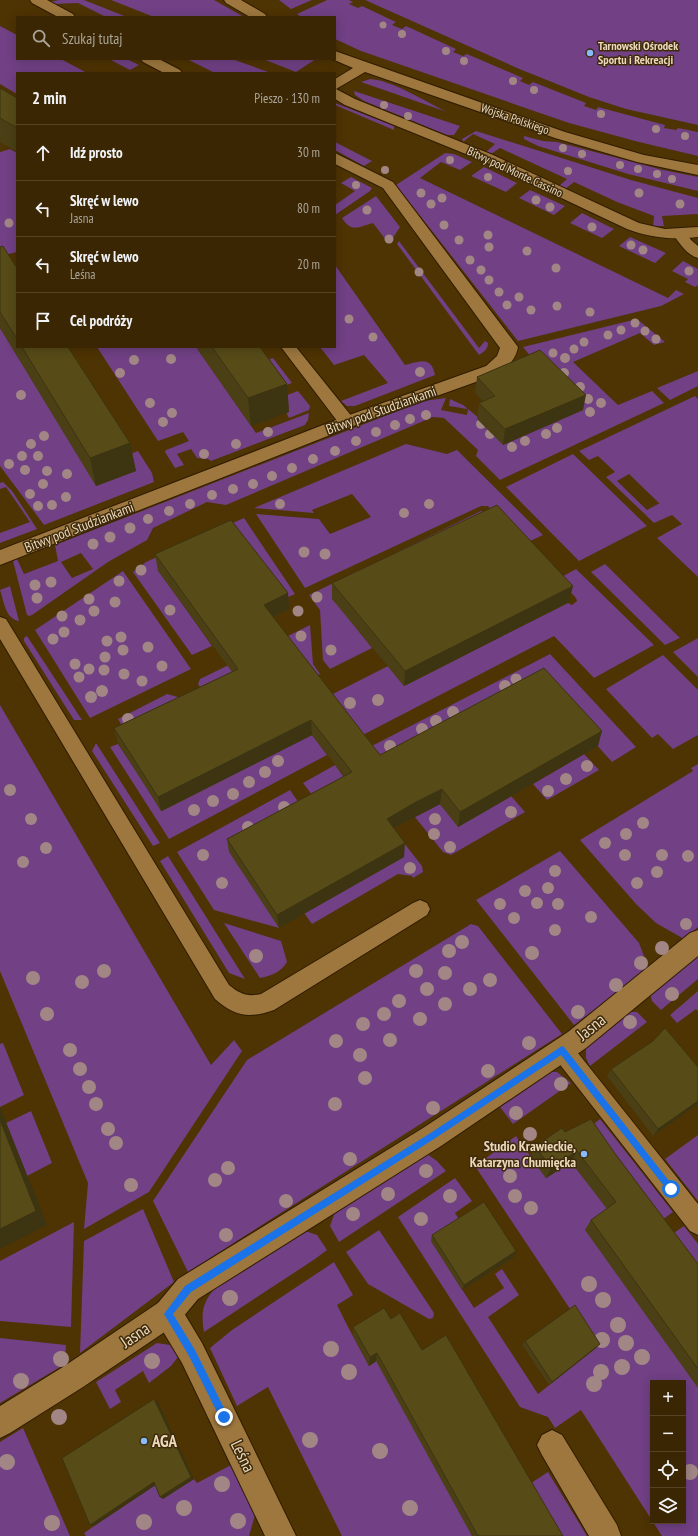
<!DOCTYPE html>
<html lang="pl">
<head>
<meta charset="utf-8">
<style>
	body { margin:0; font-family:"PT Sans Narrow",sans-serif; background:#412e0c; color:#f1f3f6 }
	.controls { position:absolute; right:12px; bottom:12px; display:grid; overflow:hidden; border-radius:0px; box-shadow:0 2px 10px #0003 }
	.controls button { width:36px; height:36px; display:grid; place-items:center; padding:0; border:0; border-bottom:1px solid #544324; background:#3a2602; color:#f1f3f6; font:20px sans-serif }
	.stop { position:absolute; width:12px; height:12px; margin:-9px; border:3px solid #1a73e8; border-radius:50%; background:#fff }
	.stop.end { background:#1a73e8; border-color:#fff; box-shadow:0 1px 4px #0008 }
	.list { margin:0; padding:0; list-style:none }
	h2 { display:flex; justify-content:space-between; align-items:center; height:52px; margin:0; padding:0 16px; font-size:17px }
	h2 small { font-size:13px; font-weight:400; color:#aba599 }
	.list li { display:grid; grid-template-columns:26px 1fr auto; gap:12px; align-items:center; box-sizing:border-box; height:56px; padding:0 16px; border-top:1px solid #544324 }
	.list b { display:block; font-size:15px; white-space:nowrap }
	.list p { margin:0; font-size:13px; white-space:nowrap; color:#aba599 }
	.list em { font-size:13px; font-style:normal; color:#aba599 }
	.icon { flex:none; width:22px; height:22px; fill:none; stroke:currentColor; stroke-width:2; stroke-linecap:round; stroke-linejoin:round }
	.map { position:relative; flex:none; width:698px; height:1536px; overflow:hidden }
	.search { position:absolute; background:#3a2602; box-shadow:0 2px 10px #0003; left:16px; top:16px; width:320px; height:44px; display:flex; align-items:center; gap:10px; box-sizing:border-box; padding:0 14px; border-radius:0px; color:#aba599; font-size:15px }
	.panel { position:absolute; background:#3a2602; box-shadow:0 2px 10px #0003; left:16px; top:72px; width:320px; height:276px; border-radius:0px }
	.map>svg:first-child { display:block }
</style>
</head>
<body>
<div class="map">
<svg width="698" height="1536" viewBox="0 0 698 1536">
	<rect width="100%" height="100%" fill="#4e3303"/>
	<path fill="#714085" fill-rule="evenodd" d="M59,0H84L127,17H106L78,3L53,4L50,2Z
		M111,0H214L244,17H154Z
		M279,0H312L291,9Z
		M327,0H349L353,2L349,4L358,8L362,6L396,22L392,25L402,29L406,26L456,49L453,52L463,56L467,54L523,78L520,81L529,85L533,82L586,103L584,106L596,110L598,107L665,125L664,128L676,130L678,128L698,132V156L639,142L569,123L361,51L335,39V17H301L297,14Z
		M365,0H698V125L626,109L589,97L517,68Z
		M0,26L17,35V59H61L87,73H17V94L0,84Z
		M109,59H127L139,65L130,70Z
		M187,59H232L271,73H215Z
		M263,59H316L296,72Z
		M370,79C392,80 426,102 447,112L361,82Z
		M354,91L460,126L454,135H447L364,101L355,95Z
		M335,103L394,126V130L335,105Z
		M476,131L631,180L698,198V214L662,216L664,226H653L654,216L617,202L574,182L565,189L559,186L567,179L500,148L491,154L486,152L495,144L473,134L463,142L462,139Z
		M524,136L543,141L557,142L663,170L698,177V191L628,174L538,146L524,139Z
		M335,142L372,161L364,166L335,150Z
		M10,149L17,153V252L0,256V152Z
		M445,153L454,154L472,162L460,170L441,162L420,178L668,298L676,290L684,294L661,306L518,341L396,185Z
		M484,167L517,183L506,192L471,176Z
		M351,177L372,188L370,191L335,215V205L355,191L341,183Z
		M530,190L565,206L554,215L519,198Z
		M376,196L400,227L389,244L373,223C359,227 351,233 342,218Z
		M582,213L614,229L602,238L570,223Z
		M630,237L666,253L655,263L619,246Z
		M399,241L479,348L485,341L488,343C488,349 484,352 479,355L397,244Z
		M683,261L698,269V285L695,287L685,282L688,279L672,271Z
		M335,265L405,365C419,362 431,355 435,375L355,406H347L341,401L388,383L364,355L334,365L320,347H335Z
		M637,319L665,342L654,345L640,333L573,362L618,405L652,391L664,403L500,480L476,456L478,450L444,418L433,417L226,505L207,502L153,528L147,540L108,562L32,615L29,616L27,615L13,561L17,559L24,574L58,561L55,545L423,401L446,398L441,410L467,415L468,409L449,406L450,399L463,405L479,418L540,368L523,347ZM81,553L93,569L72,578L61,562Z
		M0,328L96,485L125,456L138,451L152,473L154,482L44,525L0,466Z
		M97,347H196L256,433L309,413L308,420L305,425L211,461L208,459L197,458L191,449L177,454L184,465L175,468L165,452L166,450L189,441L183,432L158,441Z
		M273,358L292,383L273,390L254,365Z
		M698,371V386L670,400L657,388Z
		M298,391L310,406L309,410L289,418L279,398Z
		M695,396L698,399V577L657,538L682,524L672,515L654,523L606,477L615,472L598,456L589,460L579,451ZM629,474L659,503H660L647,510L617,481Z
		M406,444L447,454L457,450L543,535L524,544L488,506H481L305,588L256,514L319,519L330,534L371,517L352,494L312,510L314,513L254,508Z
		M573,454L647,526L579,561L506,487Z
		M3,482L12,491L37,529L0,543V533L30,522L6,487L0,489V483Z
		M481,511L486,513L495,522L333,599L372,648L330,669L323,660L320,610L309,595Z
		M244,518L295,594L282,600L158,570L212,646L192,655L133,572L146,562Z
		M605,564L680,638L665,645L591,572Z
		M576,569L654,645L594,678L554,636L355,739L325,698L388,666L404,686L568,603L572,605L577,601L576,598L558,579Z
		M123,571L191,669L90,718L35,630Z
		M10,586L19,621C5,619 4,601 0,590Z
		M310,625L313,664L320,674L310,679L280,640Z
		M27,636L82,720H74L24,641V638Z
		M698,638V677L673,652Z
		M251,654L208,700L198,684L200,679Z
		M550,654L636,747L612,762L541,683L419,777L364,750Z
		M663,655L698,690V735L673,749L658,734L652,738L606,689Z
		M167,694L178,697L187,710L129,738L118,719Z
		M0,705L211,1065L234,1040L242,1051L149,1192L84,1229L88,1183L0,971Z
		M312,735L327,755L169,839L110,747L118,744L162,811Z
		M96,743L160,843L153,846L92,751Z
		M584,754L599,770L547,800L533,784Z
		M698,764V927L684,939L656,923L636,904L580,840L693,771L691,768Z
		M335,765L351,787L319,804L303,783Z
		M290,790L305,812L279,928L214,910L177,852Z
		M511,796L525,812L451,855L443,852L415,817L440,804L458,826Z
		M393,829L422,866L423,872L413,878L412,876L398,874L312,924L304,913Z
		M560,851L639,943L649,969L574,1025L476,900Z
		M168,856L245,979L229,973L160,861Z
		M224,923L281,941L287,962C281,972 271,976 260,978Z
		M471,924L478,926L562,1034L188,1272L153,1201L247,1060Z
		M698,955V979L661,1010L652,1001L650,993Z
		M698,991V1011L696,1009L677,1023L670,1015Z
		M629,1012H637L647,1022L590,1066L586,1058V1047Z
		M3,1043L24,1095L0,1107V1044Z
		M551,1072H557L571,1083L513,1124L500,1107Z
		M31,1111L52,1163L27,1176L6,1123Z
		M600,1119L673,1212L655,1225L698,1388V1536H662L581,1410L555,1428L548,1417L520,1407L398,1217L455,1178L472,1201L455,1213L461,1222L431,1241L474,1308L504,1288L495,1274L502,1269L519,1295L488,1317L538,1394L596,1348L475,1166L516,1136L546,1178L571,1162L586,1181L585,1131ZM653,1383H683V1521H653Z
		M698,1135V1201L665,1159Z
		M427,1154L437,1161L446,1171L339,1242L330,1226L335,1212Z
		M143,1209L174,1282L80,1353L84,1241Z
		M74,1222L71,1327L0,1321V1261Z
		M684,1226L698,1244V1283L665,1239Z
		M379,1230L434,1313L433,1318L429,1319L368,1284L346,1252Z
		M305,1231L317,1235L327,1250L315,1259L204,1332C200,1309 204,1299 220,1283Z
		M334,1262L353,1295L337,1305L347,1325L369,1366L387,1354L472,1536H342L268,1387L237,1406L210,1348L232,1330Z
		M0,1338L66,1345L65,1364L0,1403Z
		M157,1343L170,1345L178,1357L171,1366L149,1383L143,1371L115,1390L121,1402L110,1409L96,1382Z
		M23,1428L70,1536H0V1442Z
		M231,1465L255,1515L249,1536H86L84,1533L94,1526L157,1484L163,1498L194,1479L197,1483Z
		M548,1472L587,1536H554L525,1487Z"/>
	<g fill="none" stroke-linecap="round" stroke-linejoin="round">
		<g stroke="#2f1c00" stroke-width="2">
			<path id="service" d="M680,230L685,231L691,240L698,246V258C687,255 679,243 673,234L675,231Z
				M281,347H296L353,418L355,422L353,426L347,427L341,426Z
				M0,617L6,619L229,985C240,994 247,997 261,994L413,903L420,900L427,903L430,909L427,915L274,1010C249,1019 234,1016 215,999L0,639Z
				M562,1040L570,1043L698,1204V1235L690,1231L554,1057L551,1050L554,1043Z"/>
		</g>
		<g stroke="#2f1c00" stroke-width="2">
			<path id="pedestrian" d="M698,930V956L586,1048L441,1146L198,1299L178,1323L83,1387L10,1433L0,1438V1406L63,1367L158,1303L178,1279L423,1128L568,1032L690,933Z"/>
		</g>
		<g stroke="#2f1c00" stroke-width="2">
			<path id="minor" d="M30,0H47L73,14L75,17H58L32,3Z
				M224,0H241L265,14L267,17H250L226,3Z
				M335,51L565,132L644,155L698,165V175L637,162L555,138L365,72L336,89L355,99L493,155L639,223L665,229L698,227V237C673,240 651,238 627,229L483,161L345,105L335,99V79L353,68L332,59H335Z
				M141,59H159L180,70L182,73H164L143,62Z
				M335,153L393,182L515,343L518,347C516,359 508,367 498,374L353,426L0,565V550L341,418L486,366L497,356L500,348L383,188L335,164Z
				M168,1299L178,1303L202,1343L296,1536H265L182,1363L158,1323L154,1313L158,1303Z
				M552,1430L562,1435L617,1525L621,1536H589L542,1455L537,1445L542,1435Z"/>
		</g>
		<use href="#service" fill="#9d773e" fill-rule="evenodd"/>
		<use href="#pedestrian" fill="#9d773e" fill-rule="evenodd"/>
		<use href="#minor" fill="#9d773e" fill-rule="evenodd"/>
	</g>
	<g fill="#a28686">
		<circle cx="383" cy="25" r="3.5"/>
		<circle cx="402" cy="34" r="4"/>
		<circle cx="446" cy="51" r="4"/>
		<circle cx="464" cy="61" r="4"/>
		<circle cx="513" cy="81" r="4"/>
		<circle cx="534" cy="90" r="4"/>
		<circle cx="384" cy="105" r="4"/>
		<circle cx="601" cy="114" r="4"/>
		<circle cx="408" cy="116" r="4"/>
		<circle cx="656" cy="129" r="4"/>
		<circle cx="685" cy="136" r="4"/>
		<circle cx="563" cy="148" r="4"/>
		<circle cx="582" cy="154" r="4"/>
		<circle cx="450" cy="160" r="4"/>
		<circle cx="620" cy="165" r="4"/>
		<circle cx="638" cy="169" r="4"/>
		<circle cx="385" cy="170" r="4"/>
		<circle cx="568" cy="171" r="4"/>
		<circle cx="657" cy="174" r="4"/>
		<circle cx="488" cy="177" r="4"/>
		<circle cx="672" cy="179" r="4"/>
		<circle cx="356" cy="185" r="4"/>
		<circle cx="421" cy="193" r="4.5"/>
		<circle cx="639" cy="193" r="4.5"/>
		<circle cx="442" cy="198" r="4.5"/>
		<circle cx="536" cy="200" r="4.5"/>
		<circle cx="431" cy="204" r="4.5"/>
		<circle cx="680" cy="204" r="4.5"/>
		<circle cx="550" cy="207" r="4.5"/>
		<circle cx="367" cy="210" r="4.5"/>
		<circle cx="9" cy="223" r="4.5"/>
		<circle cx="444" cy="225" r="4.5"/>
		<circle cx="592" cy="227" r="4.5"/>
		<circle cx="488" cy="235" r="4.5"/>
		<circle cx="389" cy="239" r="4.5"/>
		<circle cx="459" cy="240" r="4.5"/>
		<circle cx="631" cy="245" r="4.5"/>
		<circle cx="489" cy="247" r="4.5"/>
		<circle cx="643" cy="250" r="4.5"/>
		<circle cx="527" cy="251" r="4.5"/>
		<circle cx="470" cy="260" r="4.5"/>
		<circle cx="556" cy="268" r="4.5"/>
		<circle cx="481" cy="270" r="4.5"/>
		<circle cx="689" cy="271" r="4.5"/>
		<circle cx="419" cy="272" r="4.5"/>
		<circle cx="489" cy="280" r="4.5"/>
		<circle cx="499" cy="292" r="4.5"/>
		<circle cx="519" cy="297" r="4.5"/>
		<circle cx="507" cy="305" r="4.5"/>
		<circle cx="557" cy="306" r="4.5"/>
		<circle cx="531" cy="310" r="4.5"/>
		<circle cx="590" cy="312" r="4.5"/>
		<circle cx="349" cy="319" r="4.5"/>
		<circle cx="635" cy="323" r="4.5"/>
		<circle cx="621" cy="330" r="4.5"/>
		<circle cx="645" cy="331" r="4.5"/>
		<circle cx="608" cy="335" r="4.5"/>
		<circle cx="373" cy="337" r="4.5"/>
		<circle cx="656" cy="339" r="4.5"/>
		<circle cx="584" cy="342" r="4.5"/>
		<circle cx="574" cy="349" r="4.5"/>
		<circle cx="553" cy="353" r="4.5"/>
		<circle cx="565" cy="358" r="5"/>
		<circle cx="171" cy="359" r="5"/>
		<circle cx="134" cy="360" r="5"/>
		<circle cx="420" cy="372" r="5"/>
		<circle cx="120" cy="373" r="5"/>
		<circle cx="564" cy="373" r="5"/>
		<circle cx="580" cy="387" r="5"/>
		<circle cx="21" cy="395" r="5"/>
		<circle cx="588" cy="399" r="5"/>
		<circle cx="150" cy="403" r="5"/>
		<circle cx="601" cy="403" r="5"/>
		<circle cx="590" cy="412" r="5"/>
		<circle cx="172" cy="413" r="5"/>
		<circle cx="426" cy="415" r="5"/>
		<circle cx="410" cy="419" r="5"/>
		<circle cx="163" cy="422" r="5"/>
		<circle cx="481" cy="424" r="5"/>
		<circle cx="395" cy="425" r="5"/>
		<circle cx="557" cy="428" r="5"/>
		<circle cx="268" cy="432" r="5"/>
		<circle cx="376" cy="432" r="5"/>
		<circle cx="490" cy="434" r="5"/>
		<circle cx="546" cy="434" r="5"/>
		<circle cx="44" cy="436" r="5"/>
		<circle cx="356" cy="441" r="5"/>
		<circle cx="525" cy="441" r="5"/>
		<circle cx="31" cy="444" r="5"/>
		<circle cx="236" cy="444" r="5"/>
		<circle cx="512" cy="447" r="5"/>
		<circle cx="335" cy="451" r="5"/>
		<circle cx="204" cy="454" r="5"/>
		<circle cx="22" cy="456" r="5"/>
		<circle cx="38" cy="456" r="5"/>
		<circle cx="313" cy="459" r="5"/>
		<circle cx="9" cy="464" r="5"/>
		<circle cx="292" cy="468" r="5"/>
		<circle cx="25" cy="470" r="5"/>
		<circle cx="47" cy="471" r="5"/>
		<circle cx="67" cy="474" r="5"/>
		<circle cx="272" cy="476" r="5"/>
		<circle cx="43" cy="484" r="5"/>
		<circle cx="253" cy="484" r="5"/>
		<circle cx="233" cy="489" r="5"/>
		<circle cx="30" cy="494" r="5"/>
		<circle cx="212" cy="495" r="5"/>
		<circle cx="66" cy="497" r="5"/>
		<circle cx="190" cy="504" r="5"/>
		<circle cx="280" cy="504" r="5"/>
		<circle cx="429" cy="504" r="5"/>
		<circle cx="52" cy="505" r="5"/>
		<circle cx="38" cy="506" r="5"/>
		<circle cx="169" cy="511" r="5"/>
		<circle cx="404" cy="513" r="5"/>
		<circle cx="148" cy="519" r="5"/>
		<circle cx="130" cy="528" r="5.5"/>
		<circle cx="110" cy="537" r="5.5"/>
		<circle cx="93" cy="544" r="5.5"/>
		<circle cx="304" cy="552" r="5.5"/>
		<circle cx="325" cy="554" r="5.5"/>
		<circle cx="141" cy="570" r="5.5"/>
		<circle cx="119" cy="581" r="5.5"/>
		<circle cx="51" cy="582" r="5.5"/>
		<circle cx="35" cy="585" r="5.5"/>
		<circle cx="317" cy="597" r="5.5"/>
		<circle cx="37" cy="598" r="5.5"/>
		<circle cx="89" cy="599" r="5.5"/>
		<circle cx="115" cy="602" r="5.5"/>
		<circle cx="170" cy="610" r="5.5"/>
		<circle cx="94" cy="611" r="5.5"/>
		<circle cx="298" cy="611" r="5.5"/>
		<circle cx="62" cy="616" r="5.5"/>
		<circle cx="80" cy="620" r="5.5"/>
		<circle cx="64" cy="632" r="5.5"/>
		<circle cx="301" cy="636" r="5.5"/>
		<circle cx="121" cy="637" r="5.5"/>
		<circle cx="53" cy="639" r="5.5"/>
		<circle cx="107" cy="641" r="5.5"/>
		<circle cx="148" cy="647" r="5.5"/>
		<circle cx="123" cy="650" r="5.5"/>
		<circle cx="331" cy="650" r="5.5"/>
		<circle cx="105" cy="657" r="5.5"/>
		<circle cx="75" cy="664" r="5.5"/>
		<circle cx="162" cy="666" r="5.5"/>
		<circle cx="89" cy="669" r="5.5"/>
		<circle cx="104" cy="670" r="5.5"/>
		<circle cx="124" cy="674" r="5.5"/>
		<circle cx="79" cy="677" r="5.5"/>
		<circle cx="516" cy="679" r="5.5"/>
		<circle cx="142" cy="681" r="5.5"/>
		<circle cx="505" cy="686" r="6"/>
		<circle cx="102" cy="691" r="6"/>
		<circle cx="91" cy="697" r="6"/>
		<circle cx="378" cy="700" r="6"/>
		<circle cx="350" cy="703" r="6"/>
		<circle cx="453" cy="712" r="6"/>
		<circle cx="128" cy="719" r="6"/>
		<circle cx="436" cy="721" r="6"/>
		<circle cx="422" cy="729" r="6"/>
		<circle cx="390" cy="746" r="6"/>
		<circle cx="278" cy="761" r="6"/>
		<circle cx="587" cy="766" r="6"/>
		<circle cx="265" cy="772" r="6"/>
		<circle cx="566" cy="779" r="6"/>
		<circle cx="249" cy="782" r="6"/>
		<circle cx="10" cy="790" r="6"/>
		<circle cx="548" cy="791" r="6"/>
		<circle cx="233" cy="794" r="6"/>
		<circle cx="213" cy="801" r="6"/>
		<circle cx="284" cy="807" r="6"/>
		<circle cx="194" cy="810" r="6"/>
		<circle cx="511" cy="812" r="6"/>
		<circle cx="31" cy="819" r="6"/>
		<circle cx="435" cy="819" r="6"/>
		<circle cx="643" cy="823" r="6"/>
		<circle cx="248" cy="827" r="6"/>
		<circle cx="434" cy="834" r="6"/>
		<circle cx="626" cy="834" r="6"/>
		<circle cx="605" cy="843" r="6"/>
		<circle cx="450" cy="847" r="6"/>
		<circle cx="46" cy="848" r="6"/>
		<circle cx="203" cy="855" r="6"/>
		<circle cx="625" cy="855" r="6"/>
		<circle cx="662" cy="855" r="6"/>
		<circle cx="688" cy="856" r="6"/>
		<circle cx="23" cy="862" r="6"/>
		<circle cx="410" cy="868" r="6"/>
		<circle cx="555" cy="871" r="6"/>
		<circle cx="657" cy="872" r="6"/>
		<circle cx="222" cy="883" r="6"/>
		<circle cx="637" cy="883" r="6"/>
		<circle cx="548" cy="888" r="6"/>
		<circle cx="525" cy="891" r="6"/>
		<circle cx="537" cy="903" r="6"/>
		<circle cx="500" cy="904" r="6"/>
		<circle cx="558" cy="904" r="6"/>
		<circle cx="591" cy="917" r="6"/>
		<circle cx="514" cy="918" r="6"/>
		<circle cx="686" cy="924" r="6"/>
		<circle cx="555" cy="930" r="6"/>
		<circle cx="462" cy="942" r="7"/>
		<circle cx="662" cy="948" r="7"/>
		<circle cx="449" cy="951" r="7"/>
		<circle cx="532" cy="953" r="7"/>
		<circle cx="256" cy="956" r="7"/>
		<circle cx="641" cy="963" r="7"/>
		<circle cx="104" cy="971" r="7"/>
		<circle cx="416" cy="971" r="7"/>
		<circle cx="445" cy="973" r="7"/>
		<circle cx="33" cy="978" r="7"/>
		<circle cx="490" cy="980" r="7"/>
		<circle cx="82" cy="982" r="7"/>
		<circle cx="616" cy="985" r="7"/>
		<circle cx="427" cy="989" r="7"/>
		<circle cx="470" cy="989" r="7"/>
		<circle cx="672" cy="994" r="7"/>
		<circle cx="399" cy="1001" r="7"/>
		<circle cx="445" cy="1004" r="7"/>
		<circle cx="578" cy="1012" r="7"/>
		<circle cx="47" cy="1014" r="7"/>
		<circle cx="384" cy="1014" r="7"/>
		<circle cx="420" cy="1019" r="7"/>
		<circle cx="630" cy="1022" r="7"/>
		<circle cx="363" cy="1024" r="7"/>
		<circle cx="390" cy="1040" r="7"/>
		<circle cx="336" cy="1041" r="7"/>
		<circle cx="529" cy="1043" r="7"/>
		<circle cx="70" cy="1050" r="7"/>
		<circle cx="360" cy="1055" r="7"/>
		<circle cx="80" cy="1069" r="7"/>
		<circle cx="488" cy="1071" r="7"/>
		<circle cx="365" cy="1078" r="7"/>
		<circle cx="561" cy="1084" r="7"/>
		<circle cx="89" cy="1087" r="7"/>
		<circle cx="96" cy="1104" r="7"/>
		<circle cx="335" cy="1104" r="7"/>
		<circle cx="433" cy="1108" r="7"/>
		<circle cx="516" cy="1113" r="7"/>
		<circle cx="108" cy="1129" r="7"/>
		<circle cx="530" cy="1134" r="7"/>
		<circle cx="116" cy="1143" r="7"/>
		<circle cx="350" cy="1159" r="7"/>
		<circle cx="228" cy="1168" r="7"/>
		<circle cx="426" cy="1171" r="7"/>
		<circle cx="510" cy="1176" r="7"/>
		<circle cx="215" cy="1180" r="7"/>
		<circle cx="131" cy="1185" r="7"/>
		<circle cx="388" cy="1194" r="7"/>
		<circle cx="450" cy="1196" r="7"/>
		<circle cx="515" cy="1196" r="7"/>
		<circle cx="286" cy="1201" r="7"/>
		<circle cx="531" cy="1208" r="7"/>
		<circle cx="353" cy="1214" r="7"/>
		<circle cx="421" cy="1219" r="7"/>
		<circle cx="226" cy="1235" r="7"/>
		<circle cx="589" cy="1284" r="8"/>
		<circle cx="230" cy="1298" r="8"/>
		<circle cx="603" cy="1300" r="8"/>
		<circle cx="618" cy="1325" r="8"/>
		<circle cx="602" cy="1340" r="8"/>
		<circle cx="626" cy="1343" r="8"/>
		<circle cx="331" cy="1349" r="8"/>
		<circle cx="642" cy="1357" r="8"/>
		<circle cx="61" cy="1359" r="8"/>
		<circle cx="152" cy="1361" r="8"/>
		<circle cx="622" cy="1367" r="8"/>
		<circle cx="349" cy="1372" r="8"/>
		<circle cx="601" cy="1372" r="8"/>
		<circle cx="21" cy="1381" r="8"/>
		<circle cx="594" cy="1384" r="8"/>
		<circle cx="59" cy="1417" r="8"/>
		<circle cx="310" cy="1440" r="8"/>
		<circle cx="380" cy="1451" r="8"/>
		<circle cx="7" cy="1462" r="8"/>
		<circle cx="690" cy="1472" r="8"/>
		<circle cx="222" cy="1484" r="8"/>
		<circle cx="184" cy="1508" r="8"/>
		<circle cx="410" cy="1508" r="8"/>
		<circle cx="238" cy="1521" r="8"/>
		<circle cx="144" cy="1522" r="8"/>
		<circle cx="52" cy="1523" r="8"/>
	</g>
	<path fill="#4b4015" d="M0,88L17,98V152L0,142Z
		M0,247L17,268V347H68L130,443L136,471L96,486L0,328Z
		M196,347H260L287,384L289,412L251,426Z
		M477,377L583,410L503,445L477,419L479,403L483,401L475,393Z
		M155,554L288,593L289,609L273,617L380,755L598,746L458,827L440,804L415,817L394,829L404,857L279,928L229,852L227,839L344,776L312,735L161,811L118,743L114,728L232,672L158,571Z
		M332,583L569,602L404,686L332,599Z
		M698,1067V1104L653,1136L607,1076L611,1069Z
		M565,1132L616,1155L698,1264V1388L585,1230L591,1220L607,1209L571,1162L546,1178L530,1157L535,1146Z
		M432,1235L514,1257L462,1290L431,1241Z
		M391,1319L422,1350L563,1536H472L376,1361L369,1366L353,1336V1327Z
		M525,1341L596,1348L549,1385L522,1345Z"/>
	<path fill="#3d3411" d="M287,384L289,412L251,426L248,398Z
		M586,395L583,410L503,445L505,429Z
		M130,443L136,471L96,486L90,458Z
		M573,586L569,602L404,686L405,671Z
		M288,593L289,609L265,621L264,605Z
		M311,720L312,735L161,811L158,797Z
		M602,731L598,746L458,827L460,812Z
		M442,789L440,804L415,817L386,833L387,819L416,802Z
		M405,843L404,857L279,928L277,915Z
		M698,1101V1104L653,1136L658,1129Z
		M0,1107L47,1225L0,1249Z
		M577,1151L571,1162L546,1178L551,1168Z
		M516,1251L514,1257L462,1290L464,1285Z
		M600,1344L596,1348L549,1385L552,1382Z
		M377,1353L376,1361L369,1366L370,1357Z
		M154,1399L158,1402L194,1479L163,1499L160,1497Z
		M154,1482L157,1484L94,1526L90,1525Z"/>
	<path fill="#574b18" stroke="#3d3411" d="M0,88L17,98V128L0,118Z
		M3,246L17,268V339L0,312V247Z
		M22,347H68L130,443L90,458Z
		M212,347H260L287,384L248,398Z
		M540,350L586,395L505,429L479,403L495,396L477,377Z
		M497,505L573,586L405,671L332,583Z
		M231,520L288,593L264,605L380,755L544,668L602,731L460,812L442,789L416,802L387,819L405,843L277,915L227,839L352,772L311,720L158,797L114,728L238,669L155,554Z
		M665,1028L698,1067V1101L658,1129L611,1069L653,1041Z
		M591,1119L616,1155L698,1264V1369L591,1220L616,1202L577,1151L551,1168L535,1146L562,1128L565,1132Z
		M0,1120L36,1211L0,1229Z
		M484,1202L516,1251L464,1285L432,1235Z
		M575,1305L600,1344L552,1382L525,1341Z
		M384,1308L391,1319L400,1313L422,1350L446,1335L563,1536H478L377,1353L370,1357L353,1327Z
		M154,1399L191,1477L160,1497L154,1482L90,1525L62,1458Z"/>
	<path fill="#1a73e8" d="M562,1046L564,1047L673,1186V1191H668L561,1055L434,1139L191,1292L173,1314L195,1350L227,1414L228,1417L227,1420L224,1421L221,1420L189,1356L164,1314L185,1286L429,1134Z"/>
	<g fill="#89bafc" stroke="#3e2b0c" stroke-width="1.5">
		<circle cx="590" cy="53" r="4"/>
		<circle cx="584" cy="1154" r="4"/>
		<circle cx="144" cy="1441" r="4"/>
	</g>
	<g text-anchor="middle" stroke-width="3" stroke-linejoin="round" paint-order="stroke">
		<g font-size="12" font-weight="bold" fill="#ecd8bb" stroke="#3e2b0c" text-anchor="start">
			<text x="598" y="50">Tarnowski Ośrodek<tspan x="598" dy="14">Sportu i Rekreacji</tspan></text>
		</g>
		<g font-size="12" fill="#ecd8bb" stroke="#3e2b0c">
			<text transform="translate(515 119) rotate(19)" y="4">Wojska Polskiego</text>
			<text transform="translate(515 172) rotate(25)" y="4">Bitwy pod Monte Cassino</text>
		</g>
		<g font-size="14" fill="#ecd8bb" stroke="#3e2b0c">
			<text transform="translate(381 410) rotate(-20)" y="5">Bitwy pod Studziankami</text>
			<text transform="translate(79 527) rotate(-21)" y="5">Bitwy pod Studziankami</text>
		</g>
		<g font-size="14" font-weight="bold" fill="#ecd8bb" stroke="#3e2b0c" text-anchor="end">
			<text x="576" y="1151">Studio Krawieckie,<tspan x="576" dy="16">Katarzyna Chumięcka</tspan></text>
		</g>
		<g font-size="17" fill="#ecd8bb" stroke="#3e2b0c">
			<text transform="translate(591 1027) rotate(-39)" y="6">Jasna</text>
			<text transform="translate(135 1335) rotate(-34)" y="6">Jasna</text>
			<text transform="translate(243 1456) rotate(64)" y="6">Leśna</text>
		</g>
		<g font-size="17" font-weight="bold" fill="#ecd8bb" stroke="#3e2b0c" text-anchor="start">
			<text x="152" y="1447">AGA</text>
		</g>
	</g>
</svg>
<div class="controls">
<button>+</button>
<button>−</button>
<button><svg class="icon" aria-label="locate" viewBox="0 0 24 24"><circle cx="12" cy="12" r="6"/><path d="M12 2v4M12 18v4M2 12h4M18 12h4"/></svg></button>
<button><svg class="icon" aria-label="layers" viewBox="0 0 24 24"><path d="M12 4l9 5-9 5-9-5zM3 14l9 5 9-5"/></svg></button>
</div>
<div class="stop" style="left:671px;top:1189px"></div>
<div class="stop end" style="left:224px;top:1417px"></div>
<div class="search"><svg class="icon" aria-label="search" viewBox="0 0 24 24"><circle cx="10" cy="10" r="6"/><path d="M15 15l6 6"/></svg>Szukaj tutaj</div>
<section class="panel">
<h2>2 min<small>Pieszo · 130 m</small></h2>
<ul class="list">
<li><svg class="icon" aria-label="ahead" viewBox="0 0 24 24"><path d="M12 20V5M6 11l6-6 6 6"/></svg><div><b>Idź prosto</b></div><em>30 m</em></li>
<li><svg class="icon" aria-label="left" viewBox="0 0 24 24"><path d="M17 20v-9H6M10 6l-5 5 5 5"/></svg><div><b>Skręć w lewo</b><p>Jasna</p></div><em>80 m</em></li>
<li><svg class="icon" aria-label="left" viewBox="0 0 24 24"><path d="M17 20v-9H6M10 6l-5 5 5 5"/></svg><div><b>Skręć w lewo</b><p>Leśna</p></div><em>20 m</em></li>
<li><svg class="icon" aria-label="arrive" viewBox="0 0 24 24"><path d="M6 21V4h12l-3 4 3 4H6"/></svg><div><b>Cel podróży</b></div></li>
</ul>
</section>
</div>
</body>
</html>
